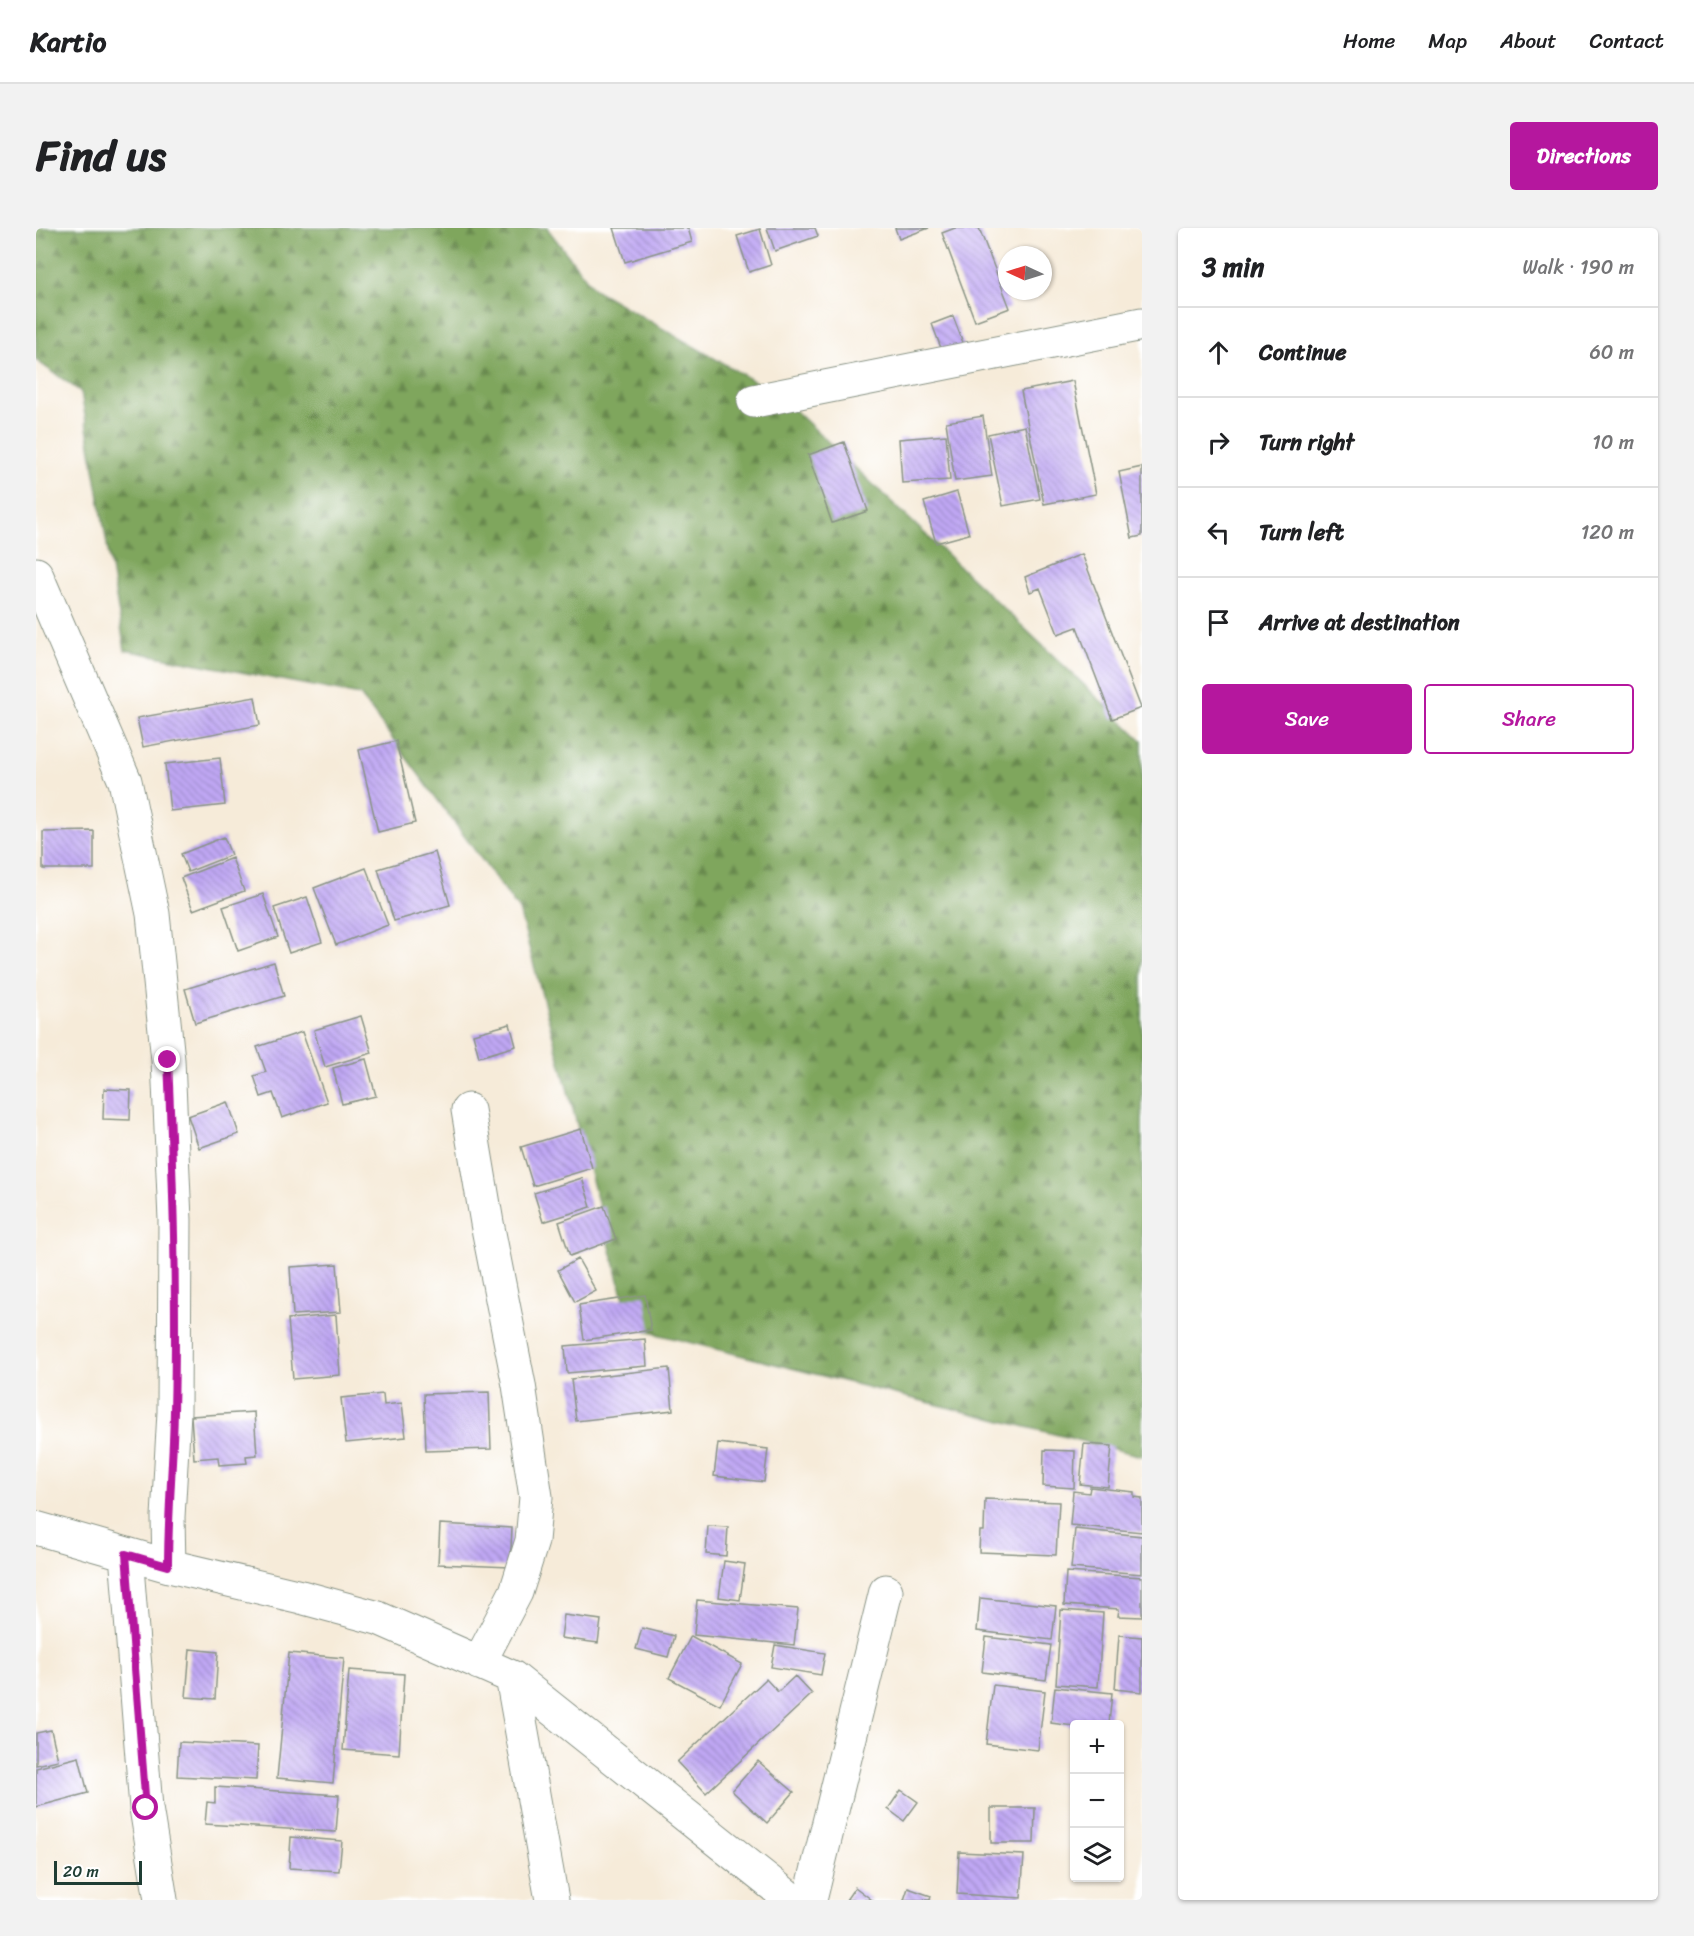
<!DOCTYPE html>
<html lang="en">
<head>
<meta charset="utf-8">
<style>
	body { margin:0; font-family:Sriracha,sans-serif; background:#f2f2f2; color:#202124 }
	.controls { position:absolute; right:18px; bottom:18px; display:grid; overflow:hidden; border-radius:6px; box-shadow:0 2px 4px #0004 }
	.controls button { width:54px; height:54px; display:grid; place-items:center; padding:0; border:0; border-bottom:2px solid #e0e0e0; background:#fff; color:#202124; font:30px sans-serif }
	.compass { position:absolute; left:962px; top:18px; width:54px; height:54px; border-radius:50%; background:#fff; box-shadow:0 2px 4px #0004; rotate:274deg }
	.scale { position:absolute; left:18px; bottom:15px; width:88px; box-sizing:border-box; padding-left:6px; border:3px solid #1f3d34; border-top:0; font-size:16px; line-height:21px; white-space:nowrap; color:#1f3d34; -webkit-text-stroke:4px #fff; paint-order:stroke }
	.stop { position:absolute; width:18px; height:18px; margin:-14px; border:4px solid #b5179e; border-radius:50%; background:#fff }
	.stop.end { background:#b5179e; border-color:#fff; box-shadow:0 2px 6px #0008 }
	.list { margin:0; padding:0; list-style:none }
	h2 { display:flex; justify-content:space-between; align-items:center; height:78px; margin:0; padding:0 24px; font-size:26px }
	h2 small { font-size:20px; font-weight:400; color:#757577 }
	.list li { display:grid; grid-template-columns:39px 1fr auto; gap:18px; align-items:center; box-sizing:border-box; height:90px; padding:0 24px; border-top:2px solid #e0e0e0 }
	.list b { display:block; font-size:22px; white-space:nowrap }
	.list em { font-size:20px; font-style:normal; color:#757577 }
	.actions { display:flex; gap:12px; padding:18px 24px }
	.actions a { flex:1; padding:14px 0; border:2px solid #b5179e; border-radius:6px; text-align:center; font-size:21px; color:#b5179e }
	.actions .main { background:#b5179e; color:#fff }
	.icon { flex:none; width:33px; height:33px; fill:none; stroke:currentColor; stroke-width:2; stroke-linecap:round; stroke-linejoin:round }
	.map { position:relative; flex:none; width:1106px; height:1672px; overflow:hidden; border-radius:6px }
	header { display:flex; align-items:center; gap:36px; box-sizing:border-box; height:84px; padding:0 30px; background:#fff; border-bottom:2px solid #e0e0e0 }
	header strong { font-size:28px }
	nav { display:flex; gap:33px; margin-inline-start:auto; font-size:21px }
	.intro { display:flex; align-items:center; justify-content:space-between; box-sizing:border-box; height:144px; padding:0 36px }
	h1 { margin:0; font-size:42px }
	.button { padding:15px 27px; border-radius:6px; background:#b5179e; color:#fff; font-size:21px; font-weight:700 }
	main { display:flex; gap:36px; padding:0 36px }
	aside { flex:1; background:#fff; border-radius:6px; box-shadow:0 2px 4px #0004 }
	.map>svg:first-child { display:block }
</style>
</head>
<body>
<header>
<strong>Kartio</strong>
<nav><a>Home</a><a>Map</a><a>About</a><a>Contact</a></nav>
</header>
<div class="intro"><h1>Find us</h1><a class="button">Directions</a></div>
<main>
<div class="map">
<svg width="1106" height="1672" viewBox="0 0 1106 1672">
	<defs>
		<pattern id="forest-firs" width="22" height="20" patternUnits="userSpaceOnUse" patternTransform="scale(1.5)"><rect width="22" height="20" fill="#7fa65d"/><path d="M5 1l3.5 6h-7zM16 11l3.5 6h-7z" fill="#67884e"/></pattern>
		<pattern id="building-back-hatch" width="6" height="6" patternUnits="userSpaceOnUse" patternTransform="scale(1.5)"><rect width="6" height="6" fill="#c0a7f4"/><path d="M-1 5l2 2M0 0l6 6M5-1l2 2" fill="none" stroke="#9b89c6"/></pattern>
	</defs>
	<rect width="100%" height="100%" fill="#fff"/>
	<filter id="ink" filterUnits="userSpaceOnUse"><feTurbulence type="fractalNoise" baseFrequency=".0167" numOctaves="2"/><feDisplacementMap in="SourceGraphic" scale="12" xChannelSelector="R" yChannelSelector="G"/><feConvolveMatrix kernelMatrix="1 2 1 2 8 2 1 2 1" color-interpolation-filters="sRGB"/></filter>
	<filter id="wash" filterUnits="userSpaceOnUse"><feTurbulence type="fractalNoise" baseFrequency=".008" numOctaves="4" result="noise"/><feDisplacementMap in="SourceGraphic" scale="24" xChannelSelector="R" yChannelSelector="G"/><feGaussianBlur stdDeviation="1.35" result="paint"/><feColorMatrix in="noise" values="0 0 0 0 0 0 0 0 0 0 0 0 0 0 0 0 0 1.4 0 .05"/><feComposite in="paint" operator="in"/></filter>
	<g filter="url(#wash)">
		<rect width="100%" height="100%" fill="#f6ebd9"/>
		<path fill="url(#forest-firs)" stroke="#4f7248" stroke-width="1.5" d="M0,0H511L558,61L744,168L1106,512V1228L596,1100L483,682L324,467L89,422L45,164L0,132Z"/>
		<g id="blocks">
			<path fill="url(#building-back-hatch)" d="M578,0H652L656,14L589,34Z
				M731,0H779L782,8L739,23Z
				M859,0H893L863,11Z
				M919,0H943L974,80L939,93L906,5Z
				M724,1L735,37L713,44L701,8Z
				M917,88L929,120L908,128L896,96Z
				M1037,153L1060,266L1008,276L985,163Z
				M947,188L956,248L919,253L910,194Z
				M989,198L1004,271L967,278L952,206Z
				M910,207L914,252L866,255L863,211Z
				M808,214L832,283L796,295L772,227Z
				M1106,239V308L1096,310L1083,244Z
				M921,264L933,306L900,315L888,274Z
				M1046,326L1105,480L1076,491L1041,399L1022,406L1004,360L994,364L989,349Z
				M219,469L224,497L107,519L101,490Z
				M360,513L379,595L342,604L323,522Z
				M184,530L189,577L134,583L129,536Z
				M58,603V641H7V604Z
				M188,609L195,627L152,644L145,626Z
				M399,624L414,677L358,693L342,641Z
				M196,630L208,663L157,682L145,650Z
				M330,640L352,697L300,717L278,660Z
				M227,666L242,709L202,723L187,679Z
				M271,669L286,714L253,725L238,680Z
				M238,734L248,768L159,795L149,761Z
				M325,788L336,825L289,839L278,802Z
				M474,796L480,818L443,829L437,806Z
				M266,804L291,874L246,890L237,865L225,869L218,848L230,844L221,819Z
				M330,831L340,868L306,876L297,840Z
				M68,861L95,862L94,892L67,891Z
				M192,874L203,906L163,920L152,888Z
				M545,901L556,940L497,958L485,919Z
				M546,950L555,979L507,994L498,965Z
				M568,978L580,1011L534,1028L523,994Z
				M542,1031L560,1063L539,1074L522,1042Z
				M301,1036L305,1084L257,1087L254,1039Z
				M609,1067L615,1102L548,1112L543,1077Z
				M300,1087L304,1147L257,1151L252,1091Z
				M609,1111L611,1138L531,1145L529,1118Z
				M633,1140L637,1182L540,1193L535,1151Z
				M453,1164L455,1221L390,1223L388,1166Z
				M347,1166L348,1177L366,1175L370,1209L310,1215L305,1170Z
				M218,1184L221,1227L210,1228L211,1235L183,1237L182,1229L158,1231L155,1188Z
				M682,1215L732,1221L728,1254L678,1248Z
				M1048,1216L1076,1218L1072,1259L1044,1256Z
				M1008,1222L1039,1223L1038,1260L1007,1258Z
				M1054,1259L1098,1264V1269L1106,1270V1304L1034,1297L1037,1263L1053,1265Z
				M949,1271L1023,1274L1020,1327L943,1324L944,1303H948Z
				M404,1296L476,1300L474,1339L402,1336Z
				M672,1298L692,1299L690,1328L670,1326Z
				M1039,1301L1106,1308V1346L1035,1340Z
				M688,1333L709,1336L704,1372L683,1369Z
				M1030,1344L1106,1349V1389L1082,1388L1083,1381L1028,1377Z
				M944,1370L1020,1378L1016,1412L941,1403Z
				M661,1372L762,1381L758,1417L658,1407Z
				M1025,1382L1067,1385L1062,1459L1020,1456Z
				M528,1387L565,1392L562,1415L525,1410Z
				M606,1400L638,1408L632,1429L600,1421Z
				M1083,1407L1106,1409V1464L1079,1461Z
				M655,1408L706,1436L684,1477L633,1450Z
				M950,1409L1015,1417L1010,1452L946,1444Z
				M739,1417L789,1425L785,1447L735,1439Z
				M154,1421L182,1424L179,1471L150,1469Z
				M253,1425L308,1430L297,1555L241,1550Z
				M313,1442L368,1446L363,1526L307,1522Z
				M759,1448L776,1466L670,1565L641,1534L730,1451L742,1464Z
				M957,1457L1009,1463L1002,1522L950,1516Z
				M1019,1459L1076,1465L1073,1496L1038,1498L1015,1495Z
				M15,1502L22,1532L0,1537V1505Z
				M143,1514L222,1518L220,1552L141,1548Z
				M43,1529L52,1565L0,1579V1540Z
				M722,1533L758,1564L731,1595L696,1563Z
				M179,1559L303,1567L300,1604L169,1596L171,1574L179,1575Z
				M865,1562L882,1574L868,1593L852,1581Z
				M955,1580H999L998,1615H955Z
				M255,1609L306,1613L303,1643L253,1640Z
				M923,1624L988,1627L985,1670L921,1666Z
				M819,1659L836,1672H810Z
				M872,1660L895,1668L894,1672H868Z"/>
		</g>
	</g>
	<g filter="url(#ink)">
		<use href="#blocks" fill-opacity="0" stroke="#8a9486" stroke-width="1.5"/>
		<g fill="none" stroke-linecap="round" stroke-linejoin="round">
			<g stroke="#8a9486" stroke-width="35">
				<path id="minor" d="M718,173L1106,96
					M0,346L89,553L117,686L132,832L139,992L138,1184L132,1289L133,1338
					M432,882L451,995L483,1157L500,1269L496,1313L480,1364L443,1435
					M0,1300L133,1338L265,1369L342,1390L476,1449L756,1672
					M90,1326L110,1580L125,1672
					M476,1449L516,1672
					M774,1672L850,1363"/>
			</g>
			<use href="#minor" stroke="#fff" stroke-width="33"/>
		</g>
	</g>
	<g fill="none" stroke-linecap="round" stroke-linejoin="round" filter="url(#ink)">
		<path stroke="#b5179e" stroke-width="8" d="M110,1580L90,1326L132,1338C132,1286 137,1235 138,1183C141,1066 137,949 132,832"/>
	</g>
</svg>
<div class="controls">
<button>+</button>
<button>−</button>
<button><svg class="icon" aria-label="layers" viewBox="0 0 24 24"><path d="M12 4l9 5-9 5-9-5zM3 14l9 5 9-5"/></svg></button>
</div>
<svg class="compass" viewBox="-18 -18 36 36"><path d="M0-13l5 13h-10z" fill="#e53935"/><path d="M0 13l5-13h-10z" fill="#757577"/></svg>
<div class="scale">20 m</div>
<div class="stop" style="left:110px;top:1580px"></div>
<div class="stop end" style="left:132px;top:832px"></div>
</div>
<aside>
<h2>3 min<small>Walk · 190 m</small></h2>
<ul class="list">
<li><svg class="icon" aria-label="ahead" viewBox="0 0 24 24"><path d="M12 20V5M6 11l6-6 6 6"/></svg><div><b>Continue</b></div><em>60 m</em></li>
<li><svg class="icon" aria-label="right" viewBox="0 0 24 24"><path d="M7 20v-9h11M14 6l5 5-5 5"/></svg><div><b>Turn right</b></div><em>10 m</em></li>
<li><svg class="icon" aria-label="left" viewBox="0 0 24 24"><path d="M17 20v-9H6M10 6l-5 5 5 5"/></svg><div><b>Turn left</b></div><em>120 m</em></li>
<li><svg class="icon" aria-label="arrive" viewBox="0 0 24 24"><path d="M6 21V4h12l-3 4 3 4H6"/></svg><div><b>Arrive at destination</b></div></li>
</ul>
<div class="actions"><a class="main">Save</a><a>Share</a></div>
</aside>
</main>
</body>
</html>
